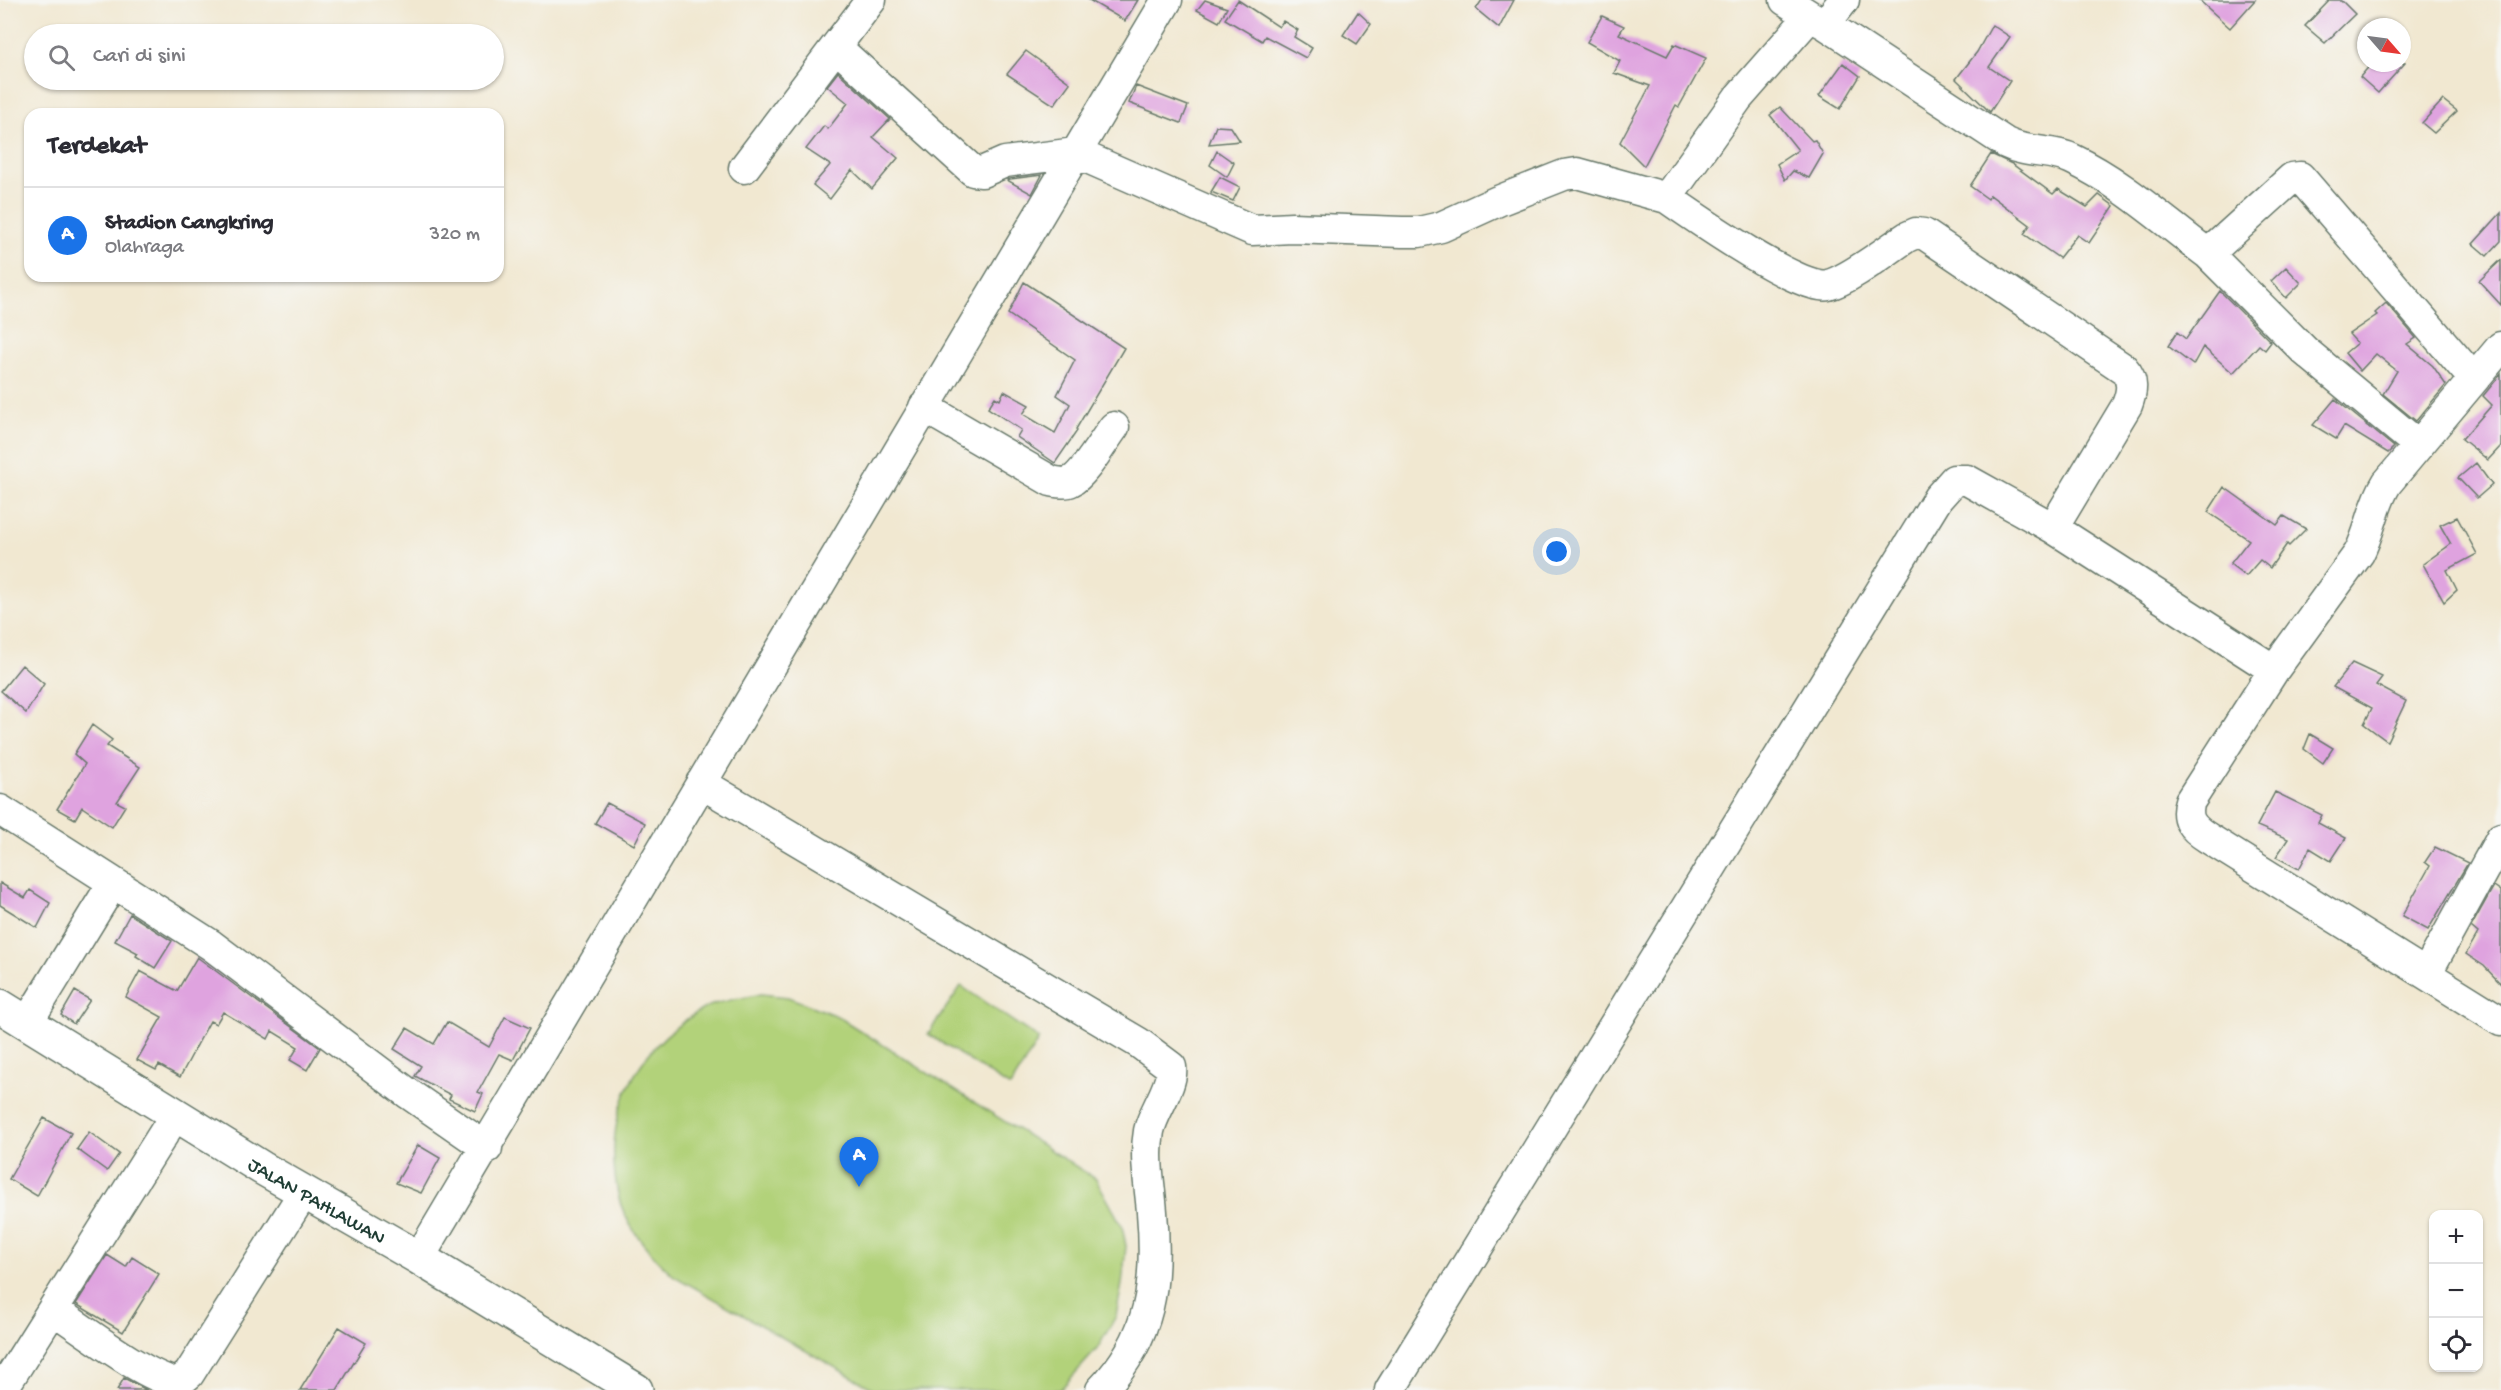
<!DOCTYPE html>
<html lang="id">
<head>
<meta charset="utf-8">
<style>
	body { margin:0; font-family:"Gochi Hand",sans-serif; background:#f7f7f7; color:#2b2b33 }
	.controls { position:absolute; right:18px; bottom:18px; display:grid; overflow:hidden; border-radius:12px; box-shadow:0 2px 4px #0004 }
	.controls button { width:54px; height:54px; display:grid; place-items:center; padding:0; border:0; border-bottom:2px solid #e1e1e2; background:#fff; color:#2b2b33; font:30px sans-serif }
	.compass { position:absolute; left:2357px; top:18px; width:54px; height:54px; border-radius:50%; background:#fff; box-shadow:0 2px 4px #0004; rotate:118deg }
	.you { position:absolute; left:1557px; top:552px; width:21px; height:21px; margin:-15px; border:4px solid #fff; border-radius:50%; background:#1a73e8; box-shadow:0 0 0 9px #1a73e833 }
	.badge { display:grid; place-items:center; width:39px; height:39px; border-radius:50%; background:#1a73e8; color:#fff; font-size:20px; font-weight:700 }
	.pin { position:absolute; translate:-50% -50px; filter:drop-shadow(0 2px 3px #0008) }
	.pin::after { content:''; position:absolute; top:32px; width:21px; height:18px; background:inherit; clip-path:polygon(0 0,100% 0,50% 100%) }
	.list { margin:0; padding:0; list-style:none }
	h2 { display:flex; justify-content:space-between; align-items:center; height:78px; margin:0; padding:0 24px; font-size:26px }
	h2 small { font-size:20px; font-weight:400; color:#7c7c81 }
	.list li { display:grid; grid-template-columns:39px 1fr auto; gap:18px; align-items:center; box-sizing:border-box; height:96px; padding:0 24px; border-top:2px solid #e1e1e2 }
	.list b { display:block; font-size:22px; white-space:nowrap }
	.list p { margin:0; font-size:20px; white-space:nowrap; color:#7c7c81 }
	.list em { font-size:20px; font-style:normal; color:#7c7c81 }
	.icon { flex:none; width:33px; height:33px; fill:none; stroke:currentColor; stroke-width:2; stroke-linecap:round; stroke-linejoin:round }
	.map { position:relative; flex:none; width:2501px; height:1390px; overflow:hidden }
	.search { position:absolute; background:#fff; box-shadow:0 2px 4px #0004; left:24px; top:24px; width:480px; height:66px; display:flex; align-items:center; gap:15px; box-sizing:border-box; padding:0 21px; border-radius:33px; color:#7c7c81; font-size:22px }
	.panel { position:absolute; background:#fff; box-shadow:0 2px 4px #0004; left:24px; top:108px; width:480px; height:174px; border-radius:18px }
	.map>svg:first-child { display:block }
</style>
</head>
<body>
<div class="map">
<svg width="2501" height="1390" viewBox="0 0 2501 1390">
	<rect width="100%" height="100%" fill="#f6f6f2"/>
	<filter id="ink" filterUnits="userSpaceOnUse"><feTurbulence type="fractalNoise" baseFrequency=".0167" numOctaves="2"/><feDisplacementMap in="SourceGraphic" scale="12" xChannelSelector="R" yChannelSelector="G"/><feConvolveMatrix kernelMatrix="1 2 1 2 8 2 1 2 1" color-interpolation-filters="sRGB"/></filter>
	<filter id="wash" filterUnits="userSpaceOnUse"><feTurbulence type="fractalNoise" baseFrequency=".008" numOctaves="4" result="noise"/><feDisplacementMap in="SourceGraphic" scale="24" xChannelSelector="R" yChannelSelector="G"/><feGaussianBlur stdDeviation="1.35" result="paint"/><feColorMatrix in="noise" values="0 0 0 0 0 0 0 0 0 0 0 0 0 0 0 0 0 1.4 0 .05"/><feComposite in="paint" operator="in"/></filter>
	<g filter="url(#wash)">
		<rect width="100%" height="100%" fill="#f1e8d1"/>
		<path fill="#b2d27a" stroke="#688857" stroke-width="1.5" d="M961,986L1039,1039L1010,1087L928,1034Z
			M761,994L788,997L837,1016L1096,1179L1122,1226L1126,1246L1122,1284L1116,1316L1097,1349L1060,1390H875L674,1276C651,1255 624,1225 618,1194C602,1117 633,1050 700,1011C717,1000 742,999 761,994Z"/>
		<g id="blocks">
			<path fill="#dfa3df" d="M1089,0H1138L1125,21Z
				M1205,0L1227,8L1219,22L1197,10Z
				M1238,0L1279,27L1283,21L1298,30L1294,37L1312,48L1306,58L1265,36L1262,41L1225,19Z
				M1482,0H1514L1499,28L1476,9Z
				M2199,0H2255L2230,28Z
				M2330,0H2341L2355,14L2325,43L2305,26Z
				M1358,12L1371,24L1357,44L1343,35Z
				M1602,16L1624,26L1619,34L1667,56L1674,44L1706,58L1679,107L1676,105L1644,166L1620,142L1650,86L1614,73L1620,61L1587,42Z
				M1992,25L2010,37L1989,67L2010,81L1990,112L1956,79L1977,52Z
				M1026,51L1070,83L1054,105L1007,74Z
				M1843,63L1860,76L1840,109L1819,96Z
				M2372,63H2405L2378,93L2360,77Z
				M838,72L890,119L873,137L898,158L872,189L852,170L830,199L813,185L830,165L806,149L824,126L828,129L848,103L827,86Z
				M1136,86L1188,106L1181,123L1129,103Z
				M2443,100L2457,111L2434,133L2422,123Z
				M1780,107L1812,141L1815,140L1823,154L1809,178L1793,171L1785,180L1777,164L1798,150L1770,115Z
				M1216,126L1231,127L1240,141L1209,144Z
				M1217,151L1234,163L1227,177L1210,165Z
				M1991,154L2012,164L2053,194L2058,189L2087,207L2099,195L2114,206L2089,243L2077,235L2059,258L2024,234L2030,225L1990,195L1988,199L1970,186Z
				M1042,175L1032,194L1007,180L1010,179Z
				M1220,177L1240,187L1233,201L1211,192Z
				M2501,213V241L2487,256L2473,244Z
				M2501,260V305L2479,281Z
				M2286,267L2301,283L2286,298L2271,281Z
				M1024,282L1124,348L1076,429L1077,431L1055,463L1017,437L1021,430L988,408L995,397L1000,400L1004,391L1029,405L1023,414L1055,433L1070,404L1057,395L1075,360L1008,314Z
				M2220,291L2271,342L2265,350L2259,345L2233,373L2203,347L2193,365L2168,346L2177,332L2186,339Z
				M2386,303L2416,338L2407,344L2433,366L2446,385L2416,421L2383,394L2397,371L2376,354L2360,371L2345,353L2357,343L2349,334L2377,315L2375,313Z
				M2501,374V446L2488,460L2462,439L2492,405L2483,396Z
				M2335,399L2394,447L2388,453L2344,426L2336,439L2313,425Z
				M2476,463L2492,485L2477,498L2458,478Z
				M2224,487L2277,525L2284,516L2306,529L2289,546L2287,544L2270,568L2260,560L2246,576L2230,564L2249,540L2208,512Z
				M2457,517L2477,554L2447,570L2457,590L2444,602L2423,564L2451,544L2440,525Z
				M2352,663L2382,677L2376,685L2406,701L2387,741L2364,724L2372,708L2333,687Z
				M22,665L44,684L26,713L1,691Z
				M92,725L112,740L107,746L140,767L117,802L125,806L112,827L82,807L75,819L57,809L85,764L74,754Z
				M2310,734L2333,748L2323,763L2304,749Z
				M2275,792L2322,815L2318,823L2346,838L2331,861L2310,848L2299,869L2276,857L2288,839L2257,826Z
				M607,803L645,823L634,845L595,823Z
				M2435,847L2468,863L2428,930L2402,916L2430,866L2425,862Z
				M0,883L25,898L30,890L50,903L37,928L0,905Z
				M2494,886L2501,891V984L2484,966L2466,954L2478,933L2471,927Z
				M130,914L172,941L155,968L136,956L138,953L115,941Z
				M197,957L320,1048L307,1070L290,1060L298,1047L272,1031L268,1039L223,1012L216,1024L210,1021L180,1077L159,1065L156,1070L137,1060L162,1017L126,997L140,971L177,991Z
				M75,991L90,1000L74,1024L61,1015Z
				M505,1017L530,1028L513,1060L499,1054L478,1092L483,1094L475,1111L449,1099L451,1095L415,1076L421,1066L394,1049L407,1028L434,1044L447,1022L489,1047Z
				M44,1118L71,1133L37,1196L9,1179Z
				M89,1132L119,1154L107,1171L77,1149Z
				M418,1145L440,1158L421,1193L396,1183Z
				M107,1255L126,1267L132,1257L159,1274L123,1332L76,1304Z
				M339,1327L366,1343L337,1390H300Z
				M124,1378L141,1387L147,1390H117Z"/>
		</g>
	</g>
	<g filter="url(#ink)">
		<use href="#blocks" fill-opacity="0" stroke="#68796b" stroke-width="1.5"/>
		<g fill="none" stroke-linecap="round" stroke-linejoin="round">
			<g stroke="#68796b" stroke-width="33">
				<path id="minor" d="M1785,0L1810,16
					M1844,0L1825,24L2006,143C2028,154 2051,149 2072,159C2121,182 2165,222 2208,254L2292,178L2300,177L2473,378
					M836,47L973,171L982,172L1005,162L1076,153L1252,230L1292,228L1402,232H1419L1441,227L1498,201L1564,175L1577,173L1667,198L1738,98L1810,16L1825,24
					M744,168L871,0
					M1667,198C1693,216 1801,292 1828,285C1849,280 1887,250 1907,237L1916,233L1924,234L2124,369C2134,380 2132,392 2127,405L2053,528
					M2208,254L2305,351L2417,444
					M2501,347L2387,483C2373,505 2371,530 2359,553L2274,670L2190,801C2184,819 2192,828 2208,838L2501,1021
					M924,407L1051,481C1057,482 1065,484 1071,481C1084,475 1104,440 1114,427
					M701,783L1139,1043L1171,1067C1174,1085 1153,1111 1149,1131C1144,1159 1150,1185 1152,1212C1158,1281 1152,1338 1101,1390
					M0,810L211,945L409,1094L487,1148
					M2426,974L2501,838
					M27,1023L113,883
					M419,1258L1167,0
					M54,1310C83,1329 146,1378 178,1383L189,1374L304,1192
					M2,1390L176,1114
					M1390,1390L1938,498L1954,480H1967L2053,528L2274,670"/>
			</g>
			<g stroke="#68796b" stroke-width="36">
				<g id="major">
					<path id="s1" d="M0,1006L262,1168L419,1258L636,1390"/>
				</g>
			</g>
			<use href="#minor" stroke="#fff" stroke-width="30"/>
			<use href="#major" stroke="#fff" stroke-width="33"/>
		</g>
	</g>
	<g text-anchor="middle" stroke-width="4.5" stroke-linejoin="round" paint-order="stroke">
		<g font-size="20" fill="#1f3d34" stroke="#f6f6f2">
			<text dy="7" stroke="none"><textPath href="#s1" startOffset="372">JALAN PAHLAWAN</textPath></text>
		</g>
	</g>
</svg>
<div class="controls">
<button>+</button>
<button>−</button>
<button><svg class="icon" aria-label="locate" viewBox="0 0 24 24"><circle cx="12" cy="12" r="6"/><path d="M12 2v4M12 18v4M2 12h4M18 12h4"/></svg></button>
</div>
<svg class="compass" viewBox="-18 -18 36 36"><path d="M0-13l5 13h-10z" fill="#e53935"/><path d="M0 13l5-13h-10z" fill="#7c7c81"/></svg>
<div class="you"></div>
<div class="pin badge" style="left:859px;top:1187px">A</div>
<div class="search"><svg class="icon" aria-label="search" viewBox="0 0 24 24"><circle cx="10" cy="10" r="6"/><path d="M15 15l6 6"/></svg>Cari di sini</div>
<section class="panel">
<h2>Terdekat<small></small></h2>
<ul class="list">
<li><span class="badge">A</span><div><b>Stadion Cangkring</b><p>Olahraga</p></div><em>320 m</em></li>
</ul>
</section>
</div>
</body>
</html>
